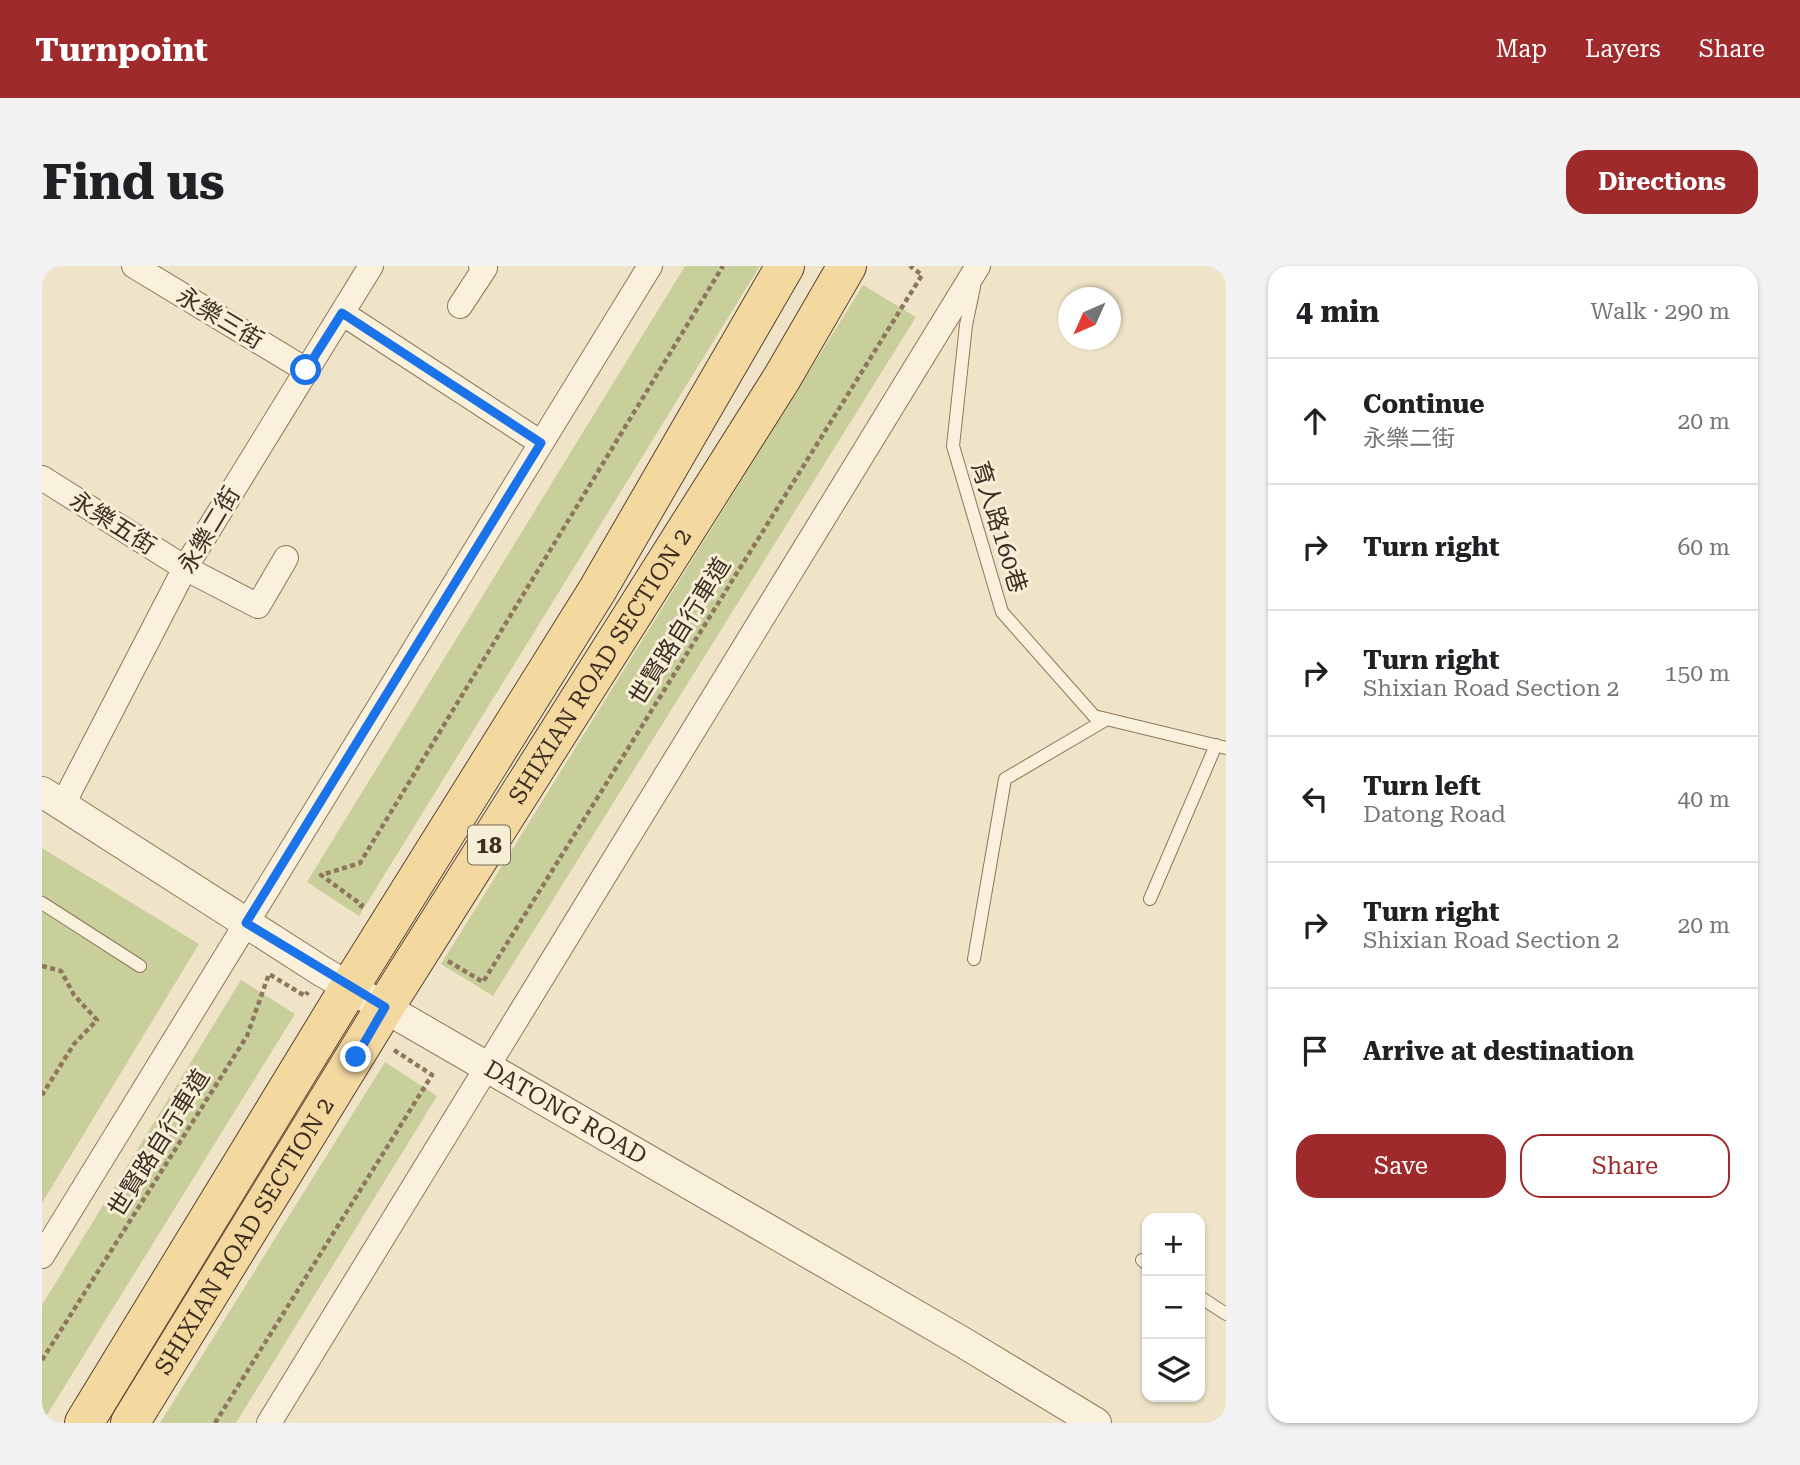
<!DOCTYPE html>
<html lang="en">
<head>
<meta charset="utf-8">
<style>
	body { margin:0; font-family:"Roboto Serif","Noto Sans TC",serif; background:#f2f2f2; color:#202124 }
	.controls { position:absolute; right:21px; bottom:21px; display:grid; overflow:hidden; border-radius:14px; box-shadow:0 2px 5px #0004 }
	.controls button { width:63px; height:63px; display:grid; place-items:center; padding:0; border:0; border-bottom:2px solid #e0e0e0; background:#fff; color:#202124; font:35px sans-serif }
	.compass { position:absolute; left:1016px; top:21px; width:63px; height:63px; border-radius:50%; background:#fff; box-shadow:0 2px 5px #0004; rotate:225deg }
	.stop { position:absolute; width:21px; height:21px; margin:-16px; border:5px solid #1a73e8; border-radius:50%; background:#fff }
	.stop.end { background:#1a73e8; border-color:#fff; box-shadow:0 2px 7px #0008 }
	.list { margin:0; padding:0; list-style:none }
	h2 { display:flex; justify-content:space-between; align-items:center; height:91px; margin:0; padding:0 28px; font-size:30px }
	h2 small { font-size:23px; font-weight:400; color:#757577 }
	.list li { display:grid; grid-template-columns:46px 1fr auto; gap:21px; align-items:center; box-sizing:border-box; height:126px; padding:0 28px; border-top:2px solid #e0e0e0 }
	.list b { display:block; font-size:26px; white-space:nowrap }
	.list p { margin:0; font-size:23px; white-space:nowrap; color:#757577 }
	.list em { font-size:23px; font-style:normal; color:#757577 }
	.actions { display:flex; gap:14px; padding:21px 28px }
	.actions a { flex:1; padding:16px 0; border:2px solid #9e2a2b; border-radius:21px; text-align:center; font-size:24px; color:#9e2a2b }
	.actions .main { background:#9e2a2b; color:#fff }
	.icon { flex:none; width:38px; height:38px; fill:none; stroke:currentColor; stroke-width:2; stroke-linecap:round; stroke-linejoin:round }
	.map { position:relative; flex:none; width:1184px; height:1157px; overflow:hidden; border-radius:21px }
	header { display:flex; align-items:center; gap:42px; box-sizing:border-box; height:98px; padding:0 35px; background:#9e2a2b; color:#fff }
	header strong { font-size:33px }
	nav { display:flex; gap:38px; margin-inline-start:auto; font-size:24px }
	.intro { display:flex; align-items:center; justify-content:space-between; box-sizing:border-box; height:168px; padding:0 42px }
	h1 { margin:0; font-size:49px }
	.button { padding:18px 32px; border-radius:21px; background:#9e2a2b; color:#fff; font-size:24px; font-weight:700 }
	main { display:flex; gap:42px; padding:0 42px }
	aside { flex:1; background:#fff; border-radius:21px; box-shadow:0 2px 5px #0004 }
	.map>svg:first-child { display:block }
</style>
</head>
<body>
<header>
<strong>Turnpoint</strong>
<nav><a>Map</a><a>Layers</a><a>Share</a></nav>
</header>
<div class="intro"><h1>Find us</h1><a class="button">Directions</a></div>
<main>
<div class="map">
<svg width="1184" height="1157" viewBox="0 0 1184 1157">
	<rect width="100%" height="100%" fill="#f0e4c8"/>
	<path fill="#c9cf9b" d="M643,0H718L317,650L265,616Z
		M821,19L874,51L451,730L399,698Z
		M0,582L157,678L0,937Z
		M199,714L253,748L0,1157V1039Z
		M343,796L395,830L194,1157H118Z"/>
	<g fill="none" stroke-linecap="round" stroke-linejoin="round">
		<g stroke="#8d765c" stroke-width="14">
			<path id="service" d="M932,21L924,59L911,180L960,346L1052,450L1184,482
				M1108,633L1174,479
				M0,637L98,700
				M932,693L963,513L1065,453
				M1100,994L1105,998
				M1158,1031L1184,1048"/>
		</g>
		<g stroke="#8d765c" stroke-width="26">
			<path id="minor" d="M92,0L264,104
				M418,40L443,2L439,0
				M300,47L499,177
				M0,212L143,302L216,340L244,292
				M21,538L143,302L329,0
				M0,990L608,0
				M227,1157L936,0"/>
		</g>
		<g stroke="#8d765c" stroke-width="32">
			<g id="tertiary">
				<path id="s1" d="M0,526L281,706L922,1077L1054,1157"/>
			</g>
		</g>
		<g stroke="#5b4430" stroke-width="40">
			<g id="primary">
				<path d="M42,1157L307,722L556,323L743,0"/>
				<path id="s2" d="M88,1157L343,741L740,112L805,0"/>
			</g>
		</g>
		<path stroke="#8d765c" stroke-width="4.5" stroke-dasharray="5 3.5" stroke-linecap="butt" d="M318,642L320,639L279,609L318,597L681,0
			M406,695L441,716L880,9L868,0
			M0,700L19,705L32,729L55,754L32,778L0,829
			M0,1094L205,770L227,708L263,730L266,726
			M173,1157L390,809L352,784"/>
		<use href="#service" stroke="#faf1dc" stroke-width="12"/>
		<use href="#minor" stroke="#faf1dc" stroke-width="24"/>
		<use href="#tertiary" stroke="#faf1dc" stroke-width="30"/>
		<use href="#primary" stroke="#f3d9a0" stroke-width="38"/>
	</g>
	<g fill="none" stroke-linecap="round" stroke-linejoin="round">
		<path stroke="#1a73e8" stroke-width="9" d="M264,104L300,47L499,177L204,657L343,741L314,791"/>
	</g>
	<g text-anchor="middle" stroke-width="6" stroke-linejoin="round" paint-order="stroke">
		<rect fill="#f7eed8" stroke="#756857" stroke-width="2" x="426" y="559.5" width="42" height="39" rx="5"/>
		<g font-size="23" font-weight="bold" fill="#3d2e20">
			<text x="447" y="587">18</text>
		</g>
		<g font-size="24" fill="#3d2e20" stroke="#f7eed8">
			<text transform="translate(178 52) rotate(31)" y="8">永樂三街</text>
			<text transform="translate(71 257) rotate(32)" y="8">永樂五街</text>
			<text transform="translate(957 261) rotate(73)" y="8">育人路160巷</text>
			<text transform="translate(167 264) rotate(-59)" y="8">永樂二街</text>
			<text transform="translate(638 365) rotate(-58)" y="8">世賢路自行車道</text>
			<text dy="8" stroke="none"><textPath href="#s2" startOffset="891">SHIXIAN ROAD SECTION 2</textPath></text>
			<text dy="8" stroke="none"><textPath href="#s1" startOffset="614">DATONG ROAD</textPath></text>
			<text transform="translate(117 877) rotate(-58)" y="8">世賢路自行車道</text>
			<text dy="8" stroke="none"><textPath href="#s2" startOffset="219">SHIXIAN ROAD SECTION 2</textPath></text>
		</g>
	</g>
</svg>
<div class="controls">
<button>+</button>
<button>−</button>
<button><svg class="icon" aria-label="layers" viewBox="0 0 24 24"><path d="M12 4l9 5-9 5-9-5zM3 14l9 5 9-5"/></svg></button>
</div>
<svg class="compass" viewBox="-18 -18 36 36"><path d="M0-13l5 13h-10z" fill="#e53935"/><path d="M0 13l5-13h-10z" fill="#757577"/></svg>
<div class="stop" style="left:264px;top:104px"></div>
<div class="stop end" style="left:314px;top:791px"></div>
</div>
<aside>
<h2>4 min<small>Walk · 290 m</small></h2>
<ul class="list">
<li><svg class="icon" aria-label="ahead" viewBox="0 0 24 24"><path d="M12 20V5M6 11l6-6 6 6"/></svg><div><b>Continue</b><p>永樂二街</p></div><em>20 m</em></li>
<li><svg class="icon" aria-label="right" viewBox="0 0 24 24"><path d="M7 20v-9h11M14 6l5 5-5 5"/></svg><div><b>Turn right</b></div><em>60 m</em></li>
<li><svg class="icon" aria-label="right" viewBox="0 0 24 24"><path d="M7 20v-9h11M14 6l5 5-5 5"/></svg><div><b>Turn right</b><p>Shixian Road Section 2</p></div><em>150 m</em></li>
<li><svg class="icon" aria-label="left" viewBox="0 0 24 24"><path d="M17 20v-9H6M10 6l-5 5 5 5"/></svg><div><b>Turn left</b><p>Datong Road</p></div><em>40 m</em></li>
<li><svg class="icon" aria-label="right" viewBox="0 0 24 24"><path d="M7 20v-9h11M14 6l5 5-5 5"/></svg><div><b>Turn right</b><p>Shixian Road Section 2</p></div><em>20 m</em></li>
<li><svg class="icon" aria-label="arrive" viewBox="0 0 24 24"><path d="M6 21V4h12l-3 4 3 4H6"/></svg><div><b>Arrive at destination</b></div></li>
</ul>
<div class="actions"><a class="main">Save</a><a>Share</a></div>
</aside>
</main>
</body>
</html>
